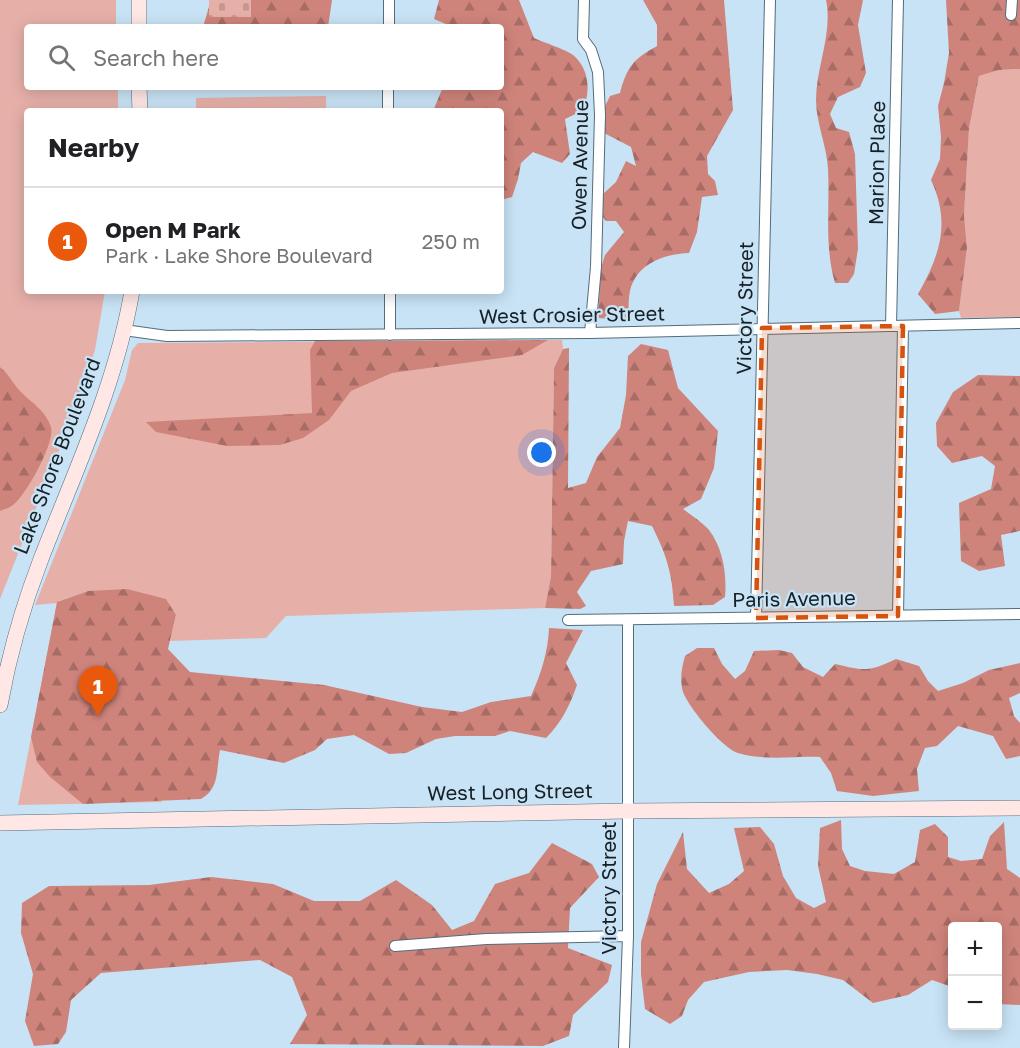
<!DOCTYPE html>
<html lang="en">
<head>
<meta charset="utf-8">
<style>
	body { margin:0; font-family:"Golos Text",sans-serif; background:#f6f6f6; color:#202124 }
	.controls { position:absolute; right:18px; bottom:18px; display:grid; overflow:hidden; border-radius:6px; box-shadow:0 3px 15px #0003 }
	.controls button { width:54px; height:54px; display:grid; place-items:center; padding:0; border:0; border-bottom:2px solid #e0e0e0; background:#fff; color:#202124; font:30px sans-serif }
	.you { position:absolute; left:542px; top:453px; width:21px; height:21px; margin:-15px; border:4px solid #fff; border-radius:50%; background:#1a73e8; box-shadow:0 0 0 9px #1a73e833 }
	.badge { display:grid; place-items:center; width:39px; height:39px; border-radius:50%; background:#ea580c; color:#fff; font-size:20px; font-weight:700 }
	.pin { position:absolute; translate:-50% -50px; filter:drop-shadow(0 2px 3px #0008) }
	.pin::after { content:''; position:absolute; top:32px; width:21px; height:18px; background:inherit; clip-path:polygon(0 0,100% 0,50% 100%) }
	.list { margin:0; padding:0; list-style:none }
	h2 { display:flex; justify-content:space-between; align-items:center; height:78px; margin:0; padding:0 24px; font-size:26px }
	h2 small { font-size:20px; font-weight:400; color:#757577 }
	.list li { display:grid; grid-template-columns:39px 1fr auto; gap:18px; align-items:center; box-sizing:border-box; height:108px; padding:0 24px; border-top:2px solid #e0e0e0 }
	.list b { display:block; font-size:22px; white-space:nowrap }
	.list p { margin:0; font-size:20px; white-space:nowrap; color:#757577 }
	.list em { font-size:20px; font-style:normal; color:#757577 }
	.icon { flex:none; width:33px; height:33px; fill:none; stroke:currentColor; stroke-width:2; stroke-linecap:round; stroke-linejoin:round }
	.map { position:relative; flex:none; width:1020px; height:1048px; overflow:hidden }
	.search { position:absolute; background:#fff; box-shadow:0 3px 15px #0003; left:24px; top:24px; width:480px; height:66px; display:flex; align-items:center; gap:15px; box-sizing:border-box; padding:0 21px; border-radius:6px; color:#757577; font-size:22px }
	.panel { position:absolute; background:#fff; box-shadow:0 3px 15px #0003; left:24px; top:108px; width:480px; height:186px; border-radius:6px }
	.map>svg:first-child { display:block }
</style>
</head>
<body>
<div class="map">
<svg width="1020" height="1048" viewBox="0 0 1020 1048">
	<defs>
		<pattern id="forest-firs" width="22" height="20" patternUnits="userSpaceOnUse" patternTransform="scale(1.5)"><rect width="22" height="20" fill="#cf847b"/><path d="M5 1l3.5 6h-7zM16 11l3.5 6h-7z" fill="#a76c65"/></pattern>
		<pattern id="cemetery-stones" width="16" height="16" patternUnits="userSpaceOnUse" patternTransform="scale(1.5)"><rect width="16" height="16" fill="#e6b0a9"/><path d="M2 7V4a2 2 0 0 1 4 0v3zM10 15v-3a2 2 0 0 1 4 0v3z" fill="#c59791"/></pattern>
	</defs>
	<rect width="100%" height="100%" fill="#c8e3f5"/>
	<path fill="#e6b0a9" d="M0,0H116V27H27V87H118V111H27V291H105L95,350L66,433L0,599Z
		M1020,69V317L961,318L959,311L967,248L964,215L969,129L979,76L999,70Z
		M326,96V111H196V98Z
		M562,340L563,349L554,368L551,576L545,608L286,616L266,638L170,641L176,615L88,591L59,601L162,802L18,805L57,603L35,605L125,380L132,350L138,343Z"/>
	<path fill="url(#forest-firs)" d="M211,0H332L328,27H203Z
		M439,0H519L534,38C543,42 567,50 573,55C590,69 591,94 582,111L565,119L570,154L562,163L533,152L521,163L518,179L512,197L501,200V111H433L443,87H501V27H453L434,19Z
		M643,0H724L733,110L707,156L708,174L715,181L718,195L702,197L697,232L689,253C664,254 636,264 630,291C628,300 629,311 628,320L598,318L601,268L605,255L624,232L616,221H606L600,213L604,193L616,182L626,161L636,166L631,147L604,133V108L610,96L620,93C627,67 633,59 657,46V25Z
		M826,0H863L858,25L866,73L860,87L838,97L830,114L836,128L849,132L855,154L858,249L854,274L848,283H835C824,245 830,207 828,169C827,146 816,123 816,100C816,67 833,33 826,0Z
		M946,0H1020V69L999,70L979,76L969,129L964,215L967,248L959,311L935,314L918,294C940,255 951,223 931,180L940,159L941,137L938,106L944,83L949,53Z
		M548,340L522,355L392,373L351,391L329,420L303,438L280,445L227,446L156,432L146,422L312,413L310,350L315,341Z
		M641,344L668,350L678,388L718,431L714,468L701,499L683,509C691,515 702,522 709,530C723,548 727,575 725,597L713,605L674,606C672,573 667,556 652,526L628,521L624,541L623,564L591,571L577,592L586,606L580,609L545,608L551,576L554,368L563,349L569,348L568,488L586,483L597,457L620,428L626,395L628,356Z
		M0,367C9,374 13,384 21,392C33,404 45,410 51,427C56,441 26,496 13,505C10,508 4,509 0,511Z
		M978,375L1020,376V531L1001,535L1005,566L979,571L961,561L959,503L991,489L995,466L982,456L952,463L937,446L936,423L953,392Z
		M127,589L166,599L176,615L168,649L190,672L324,685L422,707L462,712L491,702L531,696C541,674 548,652 549,628L583,630L566,663L577,685C570,705 562,722 546,738L510,731L495,736H455L436,739L406,753L389,754L354,735L327,739L315,750L284,763L220,750C216,770 220,788 201,799L83,804L50,777L37,762L31,737L57,602L88,591Z
		M697,648H714L722,664L735,679L745,671L754,651L779,650L792,653L803,667L823,677L835,664C864,671 869,672 896,659L919,666L928,681L938,691L963,683L989,670L1020,663V693L1009,698L1014,716L1020,723V756L1006,759L993,736L958,726L937,746L925,748L917,769L919,791L873,796L837,791L831,773L820,757C794,756 764,761 738,753C723,749 684,703 682,688C680,676 682,667 685,656Z
		M841,820L842,849L850,866L865,871L894,874L915,862L920,830L935,824L948,837V857L961,861L982,859L990,836L1004,822L1007,869L1020,878V1005L998,1004V926H952V987L932,980L908,995L873,1003L843,980L817,974L787,970L749,972L704,982L688,1000L682,1016L670,1024L645,1009L641,974V942L657,884L683,832L687,869L709,893L729,884L744,871L734,828L760,827L774,844L783,876L796,898L814,908L826,902L818,866L820,828Z
		M552,843L592,864L599,877L570,908L568,948L612,965L608,982L573,1015L569,1036L543,1046L290,1044L307,1015L292,977L260,960L101,973L71,1000L66,1032L58,1044L34,1046L25,1021L33,974L21,933L22,903L49,886L149,885L211,877L273,884L314,901H360L396,880L432,905L452,930L474,921L495,884L529,873Z"/>
	<path fill="url(#cemetery-stones)" d="M209,0H251V17H209Z"/>
	<g fill="none" stroke-linecap="round" stroke-linejoin="round">
		<g stroke="#546c7c" stroke-width="12">
			<path id="street" d="M584,0L583,39L591,50L598,72L600,115L596,267L590,333
				M1011,15L1012,0
				M389,27V0
				M388,87V111
				M390,291V335
				M891,326L898,0
				M124,330L167,336L590,333L1020,323
				M898,616L903,326
				M756,618L770,0
				M568,620L1020,614
				M395,946L486,939L628,936
				M624,1048L628,936V620"/>
		</g>
		<g stroke="#546c7c" stroke-width="16">
			<path id="secondary" d="M139,0V27
				M139,87L140,111
				M0,705C9,655 23,606 41,559C75,471 116,385 132,291
				M0,823L628,811L1020,808"/>
		</g>
		<use href="#street" stroke="#fff" stroke-width="10"/>
		<use href="#secondary" stroke="#fee7e4" stroke-width="15"/>
	</g>
	<path fill="#d3530f" fill-opacity="0.2" stroke="#d3530f" stroke-width="4.5" stroke-dasharray="12 8" stroke-linejoin="round" d="M903,326L898,616L756,618L762,328Z"/>
	<g text-anchor="middle" stroke-width="4.5" stroke-linejoin="round" paint-order="stroke">
		<g font-size="20" fill="#162026" stroke="#c8e3f5">
			<text transform="translate(877 163) rotate(-89)" y="7">Marion Place</text>
			<text transform="translate(580 165) rotate(-89)" y="7">Owen Avenue</text>
			<text transform="translate(745 308) rotate(-89)" y="7">Victory Street</text>
			<text transform="translate(572 315) rotate(-1)" y="7">West Crosier Street</text>
			<text transform="translate(57 456) rotate(-69)" y="7">Lake Shore Boulevard</text>
			<text transform="translate(794 599) rotate(-1)" y="7">Paris Avenue</text>
			<text transform="translate(510 792) rotate(-1)" y="7">West Long Street</text>
			<text transform="translate(609 888) rotate(-90)" y="7">Victory Street</text>
		</g>
	</g>
</svg>
<div class="controls">
<button>+</button>
<button>−</button>
</div>
<div class="you"></div>
<div class="pin badge" style="left:98px;top:716px">1</div>
<div class="search"><svg class="icon" aria-label="search" viewBox="0 0 24 24"><circle cx="10" cy="10" r="6"/><path d="M15 15l6 6"/></svg>Search here</div>
<section class="panel">
<h2>Nearby<small></small></h2>
<ul class="list">
<li><span class="badge">1</span><div><b>Open M Park</b><p>Park · Lake Shore Boulevard</p></div><em>250 m</em></li>
</ul>
</section>
</div>
</body>
</html>
